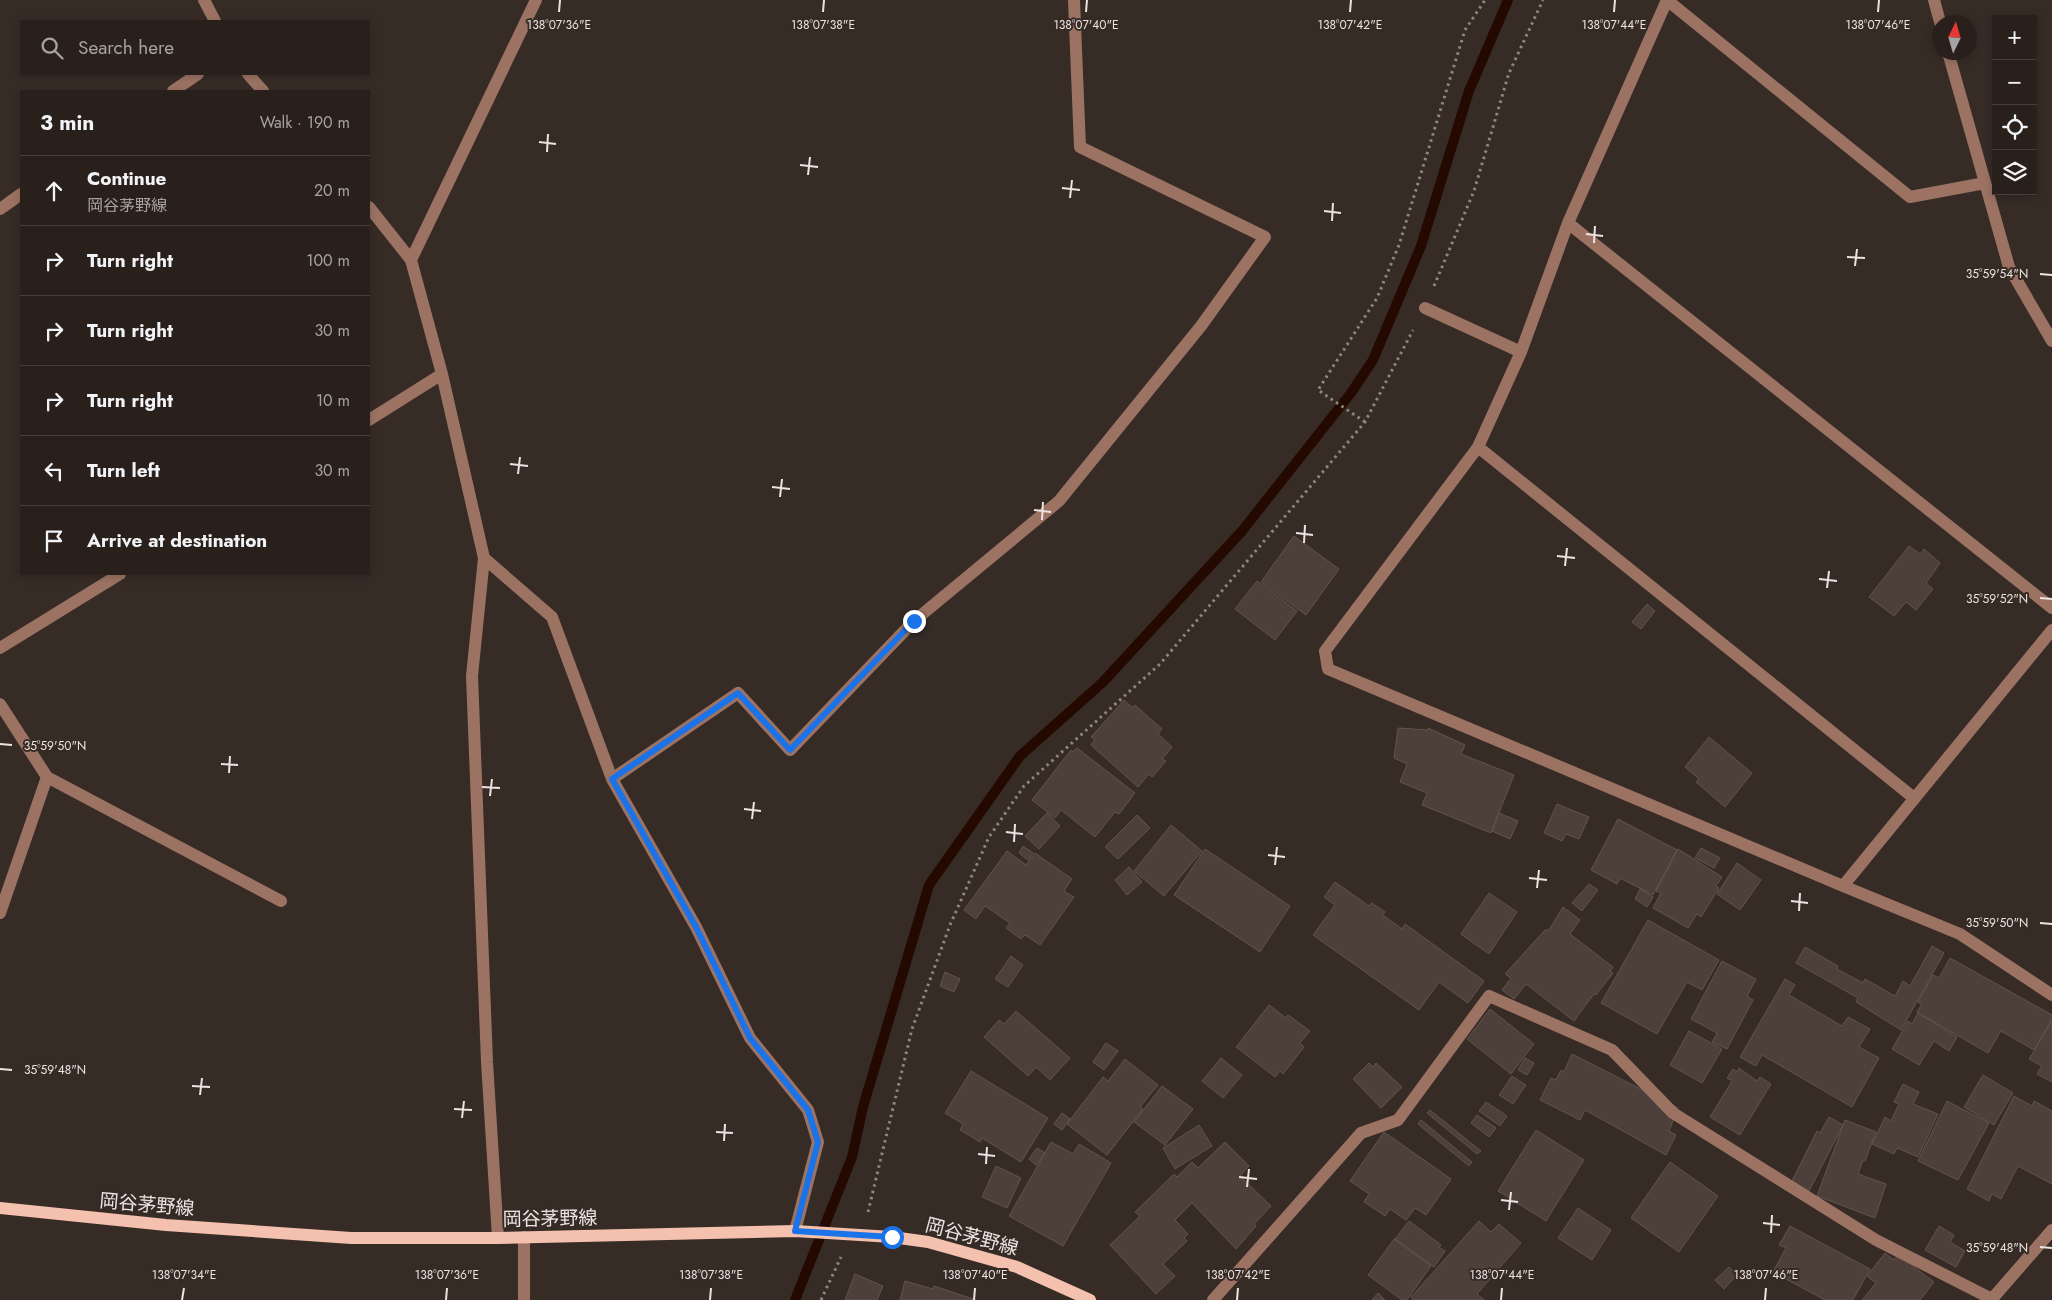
<!DOCTYPE html>
<html lang="en">
<head>
<meta charset="utf-8">
<style>
	body { margin:0; font-family:Jost,"Noto Sans JP",sans-serif; background:#352d29; color:#f1f3f6 }
	.controls { position:absolute; right:15px; top:15px; display:grid; overflow:hidden; border-radius:0px; box-shadow:0 2px 8px #0003 }
	.controls button { width:45px; height:45px; display:grid; place-items:center; padding:0; border:0; border-bottom:1px solid #453e3b; background:#29201c; color:#f1f3f6; font:25px sans-serif }
	.compass { position:absolute; left:1932px; top:15px; width:45px; height:45px; border-radius:50%; background:#29201c; box-shadow:0 2px 8px #0003; rotate:5deg }
	.stop { position:absolute; width:15px; height:15px; margin:-11px; border:4px solid #1a73e8; border-radius:50%; background:#fff }
	.stop.end { background:#1a73e8; border-color:#fff; box-shadow:0 1px 5px #0008 }
	.list { margin:0; padding:0; list-style:none }
	h2 { display:flex; justify-content:space-between; align-items:center; height:65px; margin:0; padding:0 20px; font-size:21px }
	h2 small { font-size:16px; font-weight:400; color:#a5a3a3 }
	.list li { display:grid; grid-template-columns:32px 1fr auto; gap:15px; align-items:center; box-sizing:border-box; height:70px; padding:0 20px; border-top:1px solid #453e3b }
	.list b { display:block; font-size:19px; white-space:nowrap }
	.list p { margin:0; font-size:16px; white-space:nowrap; color:#a5a3a3 }
	.list em { font-size:16px; font-style:normal; color:#a5a3a3 }
	.icon { flex:none; width:28px; height:28px; fill:none; stroke:currentColor; stroke-width:2; stroke-linecap:round; stroke-linejoin:round }
	.map { position:relative; flex:none; width:2052px; height:1300px; overflow:hidden }
	.search { position:absolute; background:#29201c; box-shadow:0 2px 8px #0003; left:20px; top:20px; width:350px; height:55px; display:flex; align-items:center; gap:12px; box-sizing:border-box; padding:0 18px; border-radius:0px; color:#a5a3a3; font-size:19px }
	.panel { position:absolute; background:#29201c; box-shadow:0 2px 8px #0003; left:20px; top:90px; width:350px; height:485px; border-radius:0px }
	.map>svg:first-child { display:block }
</style>
</head>
<body>
<div class="map">
<svg width="2052" height="1300" viewBox="0 0 2052 1300">
	<rect width="100%" height="100%" fill="#372b26"/>
	<g fill="none" stroke-linecap="round" stroke-linejoin="round">
		<path stroke="#240901" stroke-width="10" d="M795,1300L852,1157L863,1107L929,885L1020,756L1103,682L1242,531L1351,393L1373,360L1421,246L1469,91L1508,0"/>
	</g>
	<path fill="#4d403b" stroke="#61534d" d="M1294,536L1339,569L1306,615L1261,582Z
		M1909,546L1920,554L1924,549L1940,563L1926,583L1933,589L1916,610L1906,602L1894,616L1869,597Z
		M1257,581L1297,611L1275,640L1235,609Z
		M1647,604L1655,611L1641,629L1632,622Z
		M1124,700L1133,708L1135,705L1162,729L1158,734L1172,747L1162,759L1166,761L1152,777L1149,774L1138,787L1091,745L1095,740L1091,737Z
		M1398,728L1428,730V728L1465,745L1461,754L1514,775L1491,833L1422,805L1427,793L1400,782L1407,764L1394,758Z
		M1709,737L1752,773L1725,807L1696,782L1699,779L1685,767Z
		M1077,748L1135,793L1119,814L1115,812L1095,837L1061,810L1055,818L1032,800L1071,750L1073,752Z
		M1557,804L1589,817L1579,839L1566,834L1562,841L1544,833Z
		M1047,813L1060,826L1039,849L1025,836Z
		M1499,813L1518,821L1510,839L1492,831Z
		M1137,815L1150,828L1118,859L1105,847Z
		M1618,819L1677,850L1653,895L1620,878L1617,884L1591,870Z
		M1171,825L1202,851L1164,896L1134,871Z
		M1023,846L1033,853L1028,860L1019,853Z
		M1701,848L1720,858L1714,868L1695,858Z
		M1205,849L1290,906L1260,952L1174,895Z
		M1678,849L1722,877L1716,886L1719,888L1701,917L1697,914L1688,928L1653,908L1661,893L1656,891Z
		M1007,851L1026,865L1035,853L1072,879L1064,891L1074,897L1040,945L1025,935L1021,939L1006,928L1010,923L985,906L976,919L964,910Z
		M1737,863L1761,880L1740,910L1717,894Z
		M1129,867L1142,882L1127,895L1115,880Z
		M1335,882L1369,906L1372,903L1385,912L1383,915L1402,929L1405,924L1484,981L1468,1003L1439,982L1419,1010L1313,935L1335,905L1324,897Z
		M1589,884L1598,890L1582,911L1572,903Z
		M1640,889L1653,897L1647,907L1635,899Z
		M1489,893L1517,912L1489,954L1461,934Z
		M1563,907L1580,920L1570,934L1613,967L1610,971L1613,973L1596,995L1594,994L1574,1021L1526,984L1514,999L1502,990L1511,978L1505,974L1545,930H1549Z
		M1648,920L1719,960L1702,990L1687,982L1657,1034L1601,1003Z
		M1932,946L1944,953L1901,1030L1856,1002L1858,998L1796,963L1805,947L1838,966L1837,969L1863,983L1865,979L1895,996L1903,981L1910,986Z
		M1011,956L1023,965L1008,987L995,979Z
		M1950,958L2052,1015V1019L2034,1050L2001,1031L1988,1053L1917,1012L1922,1004L1918,1002L1933,975L1939,978Z
		M1722,961L1756,979L1747,996L1753,1000L1727,1049L1712,1042L1717,1033L1691,1019Z
		M945,972L960,979L954,992L940,986Z
		M1785,979L1795,985L1789,995L1842,1026L1848,1017L1870,1029L1859,1047L1879,1058L1852,1107L1762,1055L1756,1066L1740,1057Z
		M1269,1005L1286,1018L1288,1015L1310,1031L1300,1043L1304,1047L1283,1074L1280,1071L1275,1077L1236,1047Z
		M1490,1009L1534,1044L1511,1074L1467,1039Z
		M1016,1011L1070,1058L1050,1080L1036,1067L1028,1076L984,1037L999,1020L1004,1024Z
		M1918,1013L1957,1037L1949,1051L1934,1041L1919,1065L1892,1049L1908,1021L1912,1024Z
		M2052,1021V1082L2037,1074L2042,1066L2029,1059Z
		M1689,1031L1722,1049L1702,1083L1670,1065Z
		M1106,1043L1118,1051L1104,1070L1093,1062Z
		M1572,1054L1678,1108L1669,1131L1676,1135L1666,1155L1585,1110L1580,1120L1540,1100L1551,1078L1556,1080L1561,1070L1564,1072Z
		M1221,1058L1242,1075L1223,1098L1202,1081Z
		M1525,1058L1534,1063L1527,1075L1518,1070Z
		M1125,1059L1158,1085L1140,1107L1143,1109L1107,1155L1067,1124L1103,1077L1108,1081Z
		M1369,1063L1373,1067L1376,1063L1402,1087L1381,1108L1353,1079Z
		M1739,1068L1757,1081L1760,1077L1771,1084L1740,1135L1710,1117L1732,1081L1727,1078L1733,1069L1737,1072Z
		M971,1071L1048,1118L1021,1162L982,1138L980,1142L960,1130L963,1124L945,1113Z
		M1983,1075L2013,1093L1994,1125L1964,1107Z
		M1512,1076L1526,1085L1513,1104L1499,1095Z
		M1903,1084L1919,1092L1913,1104L1938,1114L1918,1157L1897,1148L1894,1154L1872,1144L1885,1117L1891,1121L1899,1104L1894,1102Z
		M1162,1086L1193,1109L1165,1145L1134,1122Z
		M2014,1096L2032,1106L2034,1101L2052,1111V1184L2018,1166L2001,1199L1992,1194L1989,1201L1967,1189Z
		M1947,1101L1989,1123L1958,1180L1918,1161Z
		M1486,1102L1507,1116L1500,1126L1479,1111Z
		M1430,1110L1481,1151L1477,1154L1427,1113Z
		M1062,1113L1070,1119L1062,1130L1054,1124Z
		M1477,1115L1496,1128L1489,1137L1471,1123Z
		M1829,1117L1843,1125L1808,1193L1791,1183L1817,1131L1820,1133Z
		M1421,1120L1472,1162L1469,1166L1418,1124Z
		M1845,1120L1876,1132L1865,1161L1863,1160L1858,1174L1886,1184L1875,1218L1817,1196Z
		M1199,1125L1212,1146L1175,1169L1163,1148Z
		M1536,1130L1584,1160L1546,1221L1498,1191Z
		M1384,1132L1451,1179L1426,1215L1415,1208L1406,1220L1390,1209L1385,1216L1364,1202L1369,1194L1350,1181Z
		M1051,1142L1073,1154L1079,1144L1111,1163L1063,1246L1009,1216Z
		M1225,1142L1249,1166L1240,1176L1271,1206L1254,1224L1256,1226L1236,1249L1192,1203L1175,1220L1188,1234L1184,1238L1187,1241L1163,1264L1175,1276L1156,1294L1110,1245L1140,1216L1135,1212L1174,1174L1177,1177L1192,1162L1198,1168Z
		M1037,1148L1045,1153L1036,1165L1029,1159Z
		M1670,1162L1718,1196L1679,1252L1631,1218Z
		M996,1166L1021,1178L1007,1208L982,1197Z
		M1578,1208L1611,1230L1592,1260L1558,1238Z
		M1409,1221L1441,1245L1439,1247L1445,1251L1434,1267L1395,1239Z
		M1479,1221L1491,1232L1499,1224L1521,1243L1477,1294L1484,1300H1414L1411,1297Z
		M1790,1226L1870,1269L1853,1300H1825L1773,1272L1786,1248L1779,1245Z
		M1939,1226L1954,1235L1950,1242L1965,1251L1956,1267L1925,1250Z
		M1394,1239L1431,1266L1407,1300H1402L1368,1275Z
		M1885,1253L1894,1260L1898,1255L1934,1282L1920,1300H1862L1876,1283L1867,1276Z
		M1729,1267L1737,1275L1724,1289L1715,1280Z
		M855,1274L883,1286L877,1300H845Z
		M905,1281L933,1289L934,1286L976,1300H900Z
		M1378,1293L1385,1300H1372Z"/>
	<g fill="none" stroke-linecap="round" stroke-linejoin="round">
		<path stroke="#8f8581" stroke-width="3" stroke-dasharray="2.5 4" stroke-linecap="butt" d="M1434,286L1474,191L1509,73L1543,0
			M1365,422L1318,390L1377,298L1399,245L1465,30L1485,0
			M868,1212L912,1029L950,925L989,837L1024,786L1160,664L1365,422L1413,330
			M821,1300L841,1257"/>
		<path stroke="#9c7363" stroke-width="12" d="M204,0L215,21
			M1934,0L1940,22
			M1948,52L2009,267L2052,341
			M248,74L263,91
			M173,91L198,74
			M1985,183L1910,197L1667,0L1568,223L1521,352L1478,447L1325,651L1328,669L1843,886L1960,934L2052,995
			M369,207L411,260L442,374L484,558L472,676L487,1062L498,1238
			M0,209L21,194
			M1568,223L2052,608
			M411,260L536,0
			M1425,308L1521,352
			M369,420L442,374
			M1478,447L1914,798
			M484,558L552,617L612,779L696,927L750,1038L808,1110L818,1142L795,1231
			M0,648L120,574
			M0,704L47,777L0,913
			M47,777L281,901
			M612,779L738,693L790,750L914,621L1059,501L1201,326L1265,237L1080,147L1074,0
			M1843,886L2052,630
			M524,1237V1300
			M1213,1300L1361,1133L1398,1120L1489,996L1612,1050L1673,1113L1876,1240L1992,1299L2052,1230"/>
		<path stroke="#f4c1ae" stroke-width="12" d="M0,1208L166,1225L351,1238H498L795,1231L892,1237L928,1242L1017,1267L1090,1300"/>
	</g>
	<g fill="none" stroke-linecap="round" stroke-linejoin="round">
		<path stroke="#1a73e8" stroke-width="6" d="M892,1237L795,1231L818,1142L808,1110L750,1038L696,927L612,779L738,693L790,750L914,621"/>
	</g>
	<path fill="none" stroke="#ede4e1" stroke-width="2" d="M559,12L560,0M823,12L824,0M1086,12L1087,0M1350,12L1351,0M1614,12L1615,0M1878,12L1879,0M539,142L556,144M547,152L548,134M800,165L818,167M808,175L810,157M1062,188L1080,190M1070,198L1072,180M1324,211L1341,213M1332,221L1333,203M1586,234L1603,236M1594,243L1595,226M1847,257L1865,258M1855,266L1857,249M2040,274L2052,275M510,464L528,466M518,474L520,457M772,487L790,489M780,497L782,479M1034,510L1051,512M1042,520L1043,502M1296,533L1313,535M1304,543L1305,525M1557,556L1575,558M1565,566L1567,548M1819,579L1837,581M1827,588L1829,571M2040,598L2052,599M0,744L12,745M221,764L238,765M229,773L230,756M482,787L500,788M490,796L492,779M744,809L761,811M752,819L754,802M1006,832L1023,834M1014,842L1015,824M1268,855L1285,857M1275,865L1277,847M1529,878L1547,880M1537,888L1539,870M1791,901L1808,903M1799,911L1800,893M2040,923L2052,924M0,1069L12,1070M192,1086L210,1087M200,1095L202,1078M454,1109L472,1110M462,1118L464,1101M716,1132L733,1133M724,1141L725,1124M978,1154L995,1156M986,1164L987,1147M1239,1177L1257,1179M1247,1187L1249,1169M1501,1200L1518,1202M1509,1210L1511,1192M1763,1223L1780,1225M1771,1233L1772,1215M2040,1247L2052,1248M182,1300L184,1288M446,1300L447,1288M710,1300L711,1288M974,1300L975,1288M1237,1300L1238,1288M1501,1300L1502,1288M1765,1300L1766,1288"/>
	<g text-anchor="middle" stroke-width="4" stroke-linejoin="round" paint-order="stroke">
		<g font-size="19" fill="#ede4e1" stroke="#372b26">
			<text transform="translate(147 1204) rotate(5)" y="7">岡谷茅野線</text>
			<text transform="translate(550 1218) rotate(-1)" y="7">岡谷茅野線</text>
			<text transform="translate(972 1236) rotate(15)" y="7">岡谷茅野線</text>
		</g>
	</g>
	<g font-size="12" text-anchor="middle" fill="#ede4e1" stroke="#372b26" stroke-width="4" stroke-linejoin="round" paint-order="stroke">
		<text x="559" y="29">138°07'36"E</text>
		<text x="823" y="29">138°07'38"E</text>
		<text x="1086" y="29">138°07'40"E</text>
		<text x="1350" y="29">138°07'42"E</text>
		<text x="1614" y="29">138°07'44"E</text>
		<text x="1878" y="29">138°07'46"E</text>
		<text x="1997" y="278">35°59'54"N</text>
		<text x="1997" y="603">35°59'52"N</text>
		<text x="55" y="750">35°59'50"N</text>
		<text x="1997" y="927">35°59'50"N</text>
		<text x="55" y="1074">35°59'48"N</text>
		<text x="1997" y="1252">35°59'48"N</text>
		<text x="184" y="1279">138°07'34"E</text>
		<text x="447" y="1279">138°07'36"E</text>
		<text x="711" y="1279">138°07'38"E</text>
		<text x="975" y="1279">138°07'40"E</text>
		<text x="1238" y="1279">138°07'42"E</text>
		<text x="1502" y="1279">138°07'44"E</text>
		<text x="1766" y="1279">138°07'46"E</text>
	</g>
</svg>
<div class="controls">
<button>+</button>
<button>−</button>
<button><svg class="icon" aria-label="locate" viewBox="0 0 24 24"><circle cx="12" cy="12" r="6"/><path d="M12 2v4M12 18v4M2 12h4M18 12h4"/></svg></button>
<button><svg class="icon" aria-label="layers" viewBox="0 0 24 24"><path d="M12 4l9 5-9 5-9-5zM3 14l9 5 9-5"/></svg></button>
</div>
<svg class="compass" viewBox="-18 -18 36 36"><path d="M0-13l5 13h-10z" fill="#e53935"/><path d="M0 13l5-13h-10z" fill="#a5a3a3"/></svg>
<div class="stop" style="left:892px;top:1237px"></div>
<div class="stop end" style="left:914px;top:621px"></div>
<div class="search"><svg class="icon" aria-label="search" viewBox="0 0 24 24"><circle cx="10" cy="10" r="6"/><path d="M15 15l6 6"/></svg>Search here</div>
<section class="panel">
<h2>3 min<small>Walk · 190 m</small></h2>
<ul class="list">
<li><svg class="icon" aria-label="ahead" viewBox="0 0 24 24"><path d="M12 20V5M6 11l6-6 6 6"/></svg><div><b>Continue</b><p>岡谷茅野線</p></div><em>20 m</em></li>
<li><svg class="icon" aria-label="right" viewBox="0 0 24 24"><path d="M7 20v-9h11M14 6l5 5-5 5"/></svg><div><b>Turn right</b></div><em>100 m</em></li>
<li><svg class="icon" aria-label="right" viewBox="0 0 24 24"><path d="M7 20v-9h11M14 6l5 5-5 5"/></svg><div><b>Turn right</b></div><em>30 m</em></li>
<li><svg class="icon" aria-label="right" viewBox="0 0 24 24"><path d="M7 20v-9h11M14 6l5 5-5 5"/></svg><div><b>Turn right</b></div><em>10 m</em></li>
<li><svg class="icon" aria-label="left" viewBox="0 0 24 24"><path d="M17 20v-9H6M10 6l-5 5 5 5"/></svg><div><b>Turn left</b></div><em>30 m</em></li>
<li><svg class="icon" aria-label="arrive" viewBox="0 0 24 24"><path d="M6 21V4h12l-3 4 3 4H6"/></svg><div><b>Arrive at destination</b></div></li>
</ul>
</section>
</div>
</body>
</html>
